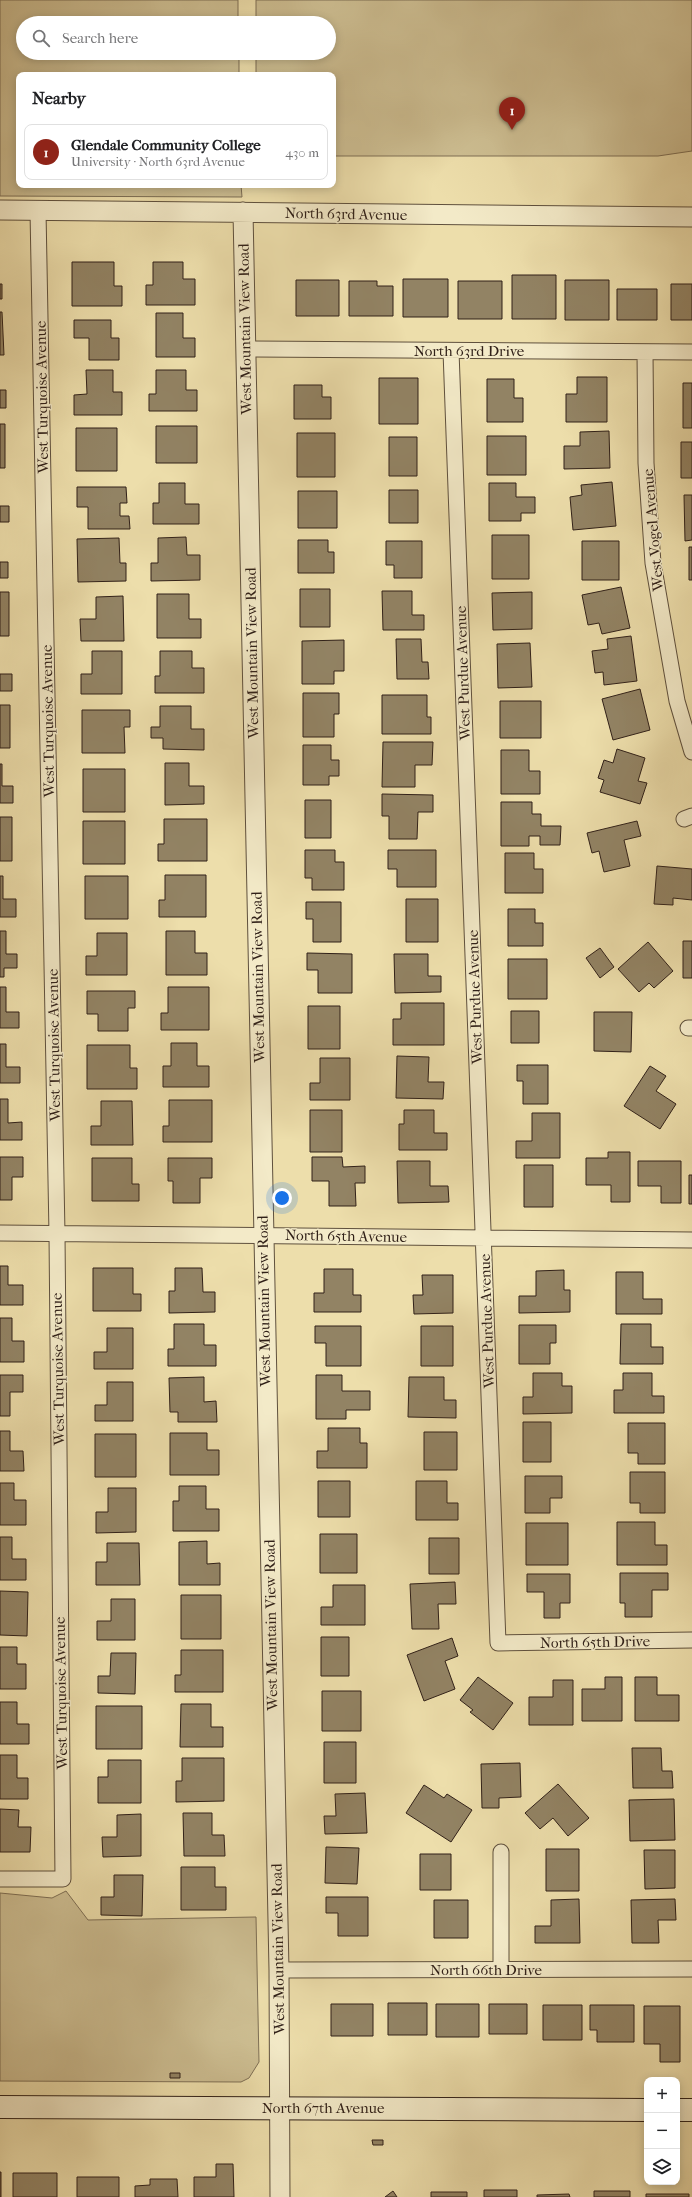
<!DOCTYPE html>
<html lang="en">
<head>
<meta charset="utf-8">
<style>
	body { margin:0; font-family:"IM FELL French Canon",serif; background:#f2f2f2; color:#202124 }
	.controls { position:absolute; right:12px; bottom:12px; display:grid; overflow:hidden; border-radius:8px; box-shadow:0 2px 10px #0003 }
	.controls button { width:36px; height:36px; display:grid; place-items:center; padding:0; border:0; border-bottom:1px solid #e0e0e0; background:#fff; color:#202124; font:20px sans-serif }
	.you { position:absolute; left:282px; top:1198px; width:14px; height:14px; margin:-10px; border:3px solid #fff; border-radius:50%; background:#1a73e8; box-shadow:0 0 0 6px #1a73e833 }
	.badge { display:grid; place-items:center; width:26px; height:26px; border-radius:50%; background:#8f2418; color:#fff; font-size:13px; font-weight:700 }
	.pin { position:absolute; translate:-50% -33px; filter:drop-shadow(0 1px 2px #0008) }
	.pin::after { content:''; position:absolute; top:21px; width:14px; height:12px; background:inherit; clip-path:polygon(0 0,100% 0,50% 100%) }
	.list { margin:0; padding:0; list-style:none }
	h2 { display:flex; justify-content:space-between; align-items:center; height:52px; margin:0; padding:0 16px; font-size:17px }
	h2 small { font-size:13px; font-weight:400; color:#757577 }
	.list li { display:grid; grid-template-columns:26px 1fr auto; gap:12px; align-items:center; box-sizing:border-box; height:56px; margin:0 8px 8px; padding:0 8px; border:1px solid #e0e0e0; border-radius:8px }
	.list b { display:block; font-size:15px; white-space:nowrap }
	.list p { margin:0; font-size:13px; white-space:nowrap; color:#757577 }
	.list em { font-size:13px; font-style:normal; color:#757577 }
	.icon { flex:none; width:22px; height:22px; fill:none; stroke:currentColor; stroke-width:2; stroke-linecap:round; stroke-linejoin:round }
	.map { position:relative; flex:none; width:692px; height:2197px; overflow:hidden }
	.search { position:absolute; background:#fff; box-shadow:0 2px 10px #0003; left:16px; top:16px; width:320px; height:44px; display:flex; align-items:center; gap:10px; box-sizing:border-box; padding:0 14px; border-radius:22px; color:#757577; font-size:15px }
	.panel { position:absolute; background:#fff; box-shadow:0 2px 10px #0003; left:16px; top:72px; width:320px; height:116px; border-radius:8px }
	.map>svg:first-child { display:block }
</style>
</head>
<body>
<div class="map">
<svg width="692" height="2197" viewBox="0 0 692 2197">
	<rect width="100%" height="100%" fill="#eddeab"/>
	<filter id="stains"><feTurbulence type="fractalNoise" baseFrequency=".005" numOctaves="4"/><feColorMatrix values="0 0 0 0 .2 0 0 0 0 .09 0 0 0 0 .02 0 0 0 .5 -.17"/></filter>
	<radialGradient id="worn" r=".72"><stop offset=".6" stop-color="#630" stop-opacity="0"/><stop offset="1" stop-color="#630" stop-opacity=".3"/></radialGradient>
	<path fill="#cdbe92" stroke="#7e6f55" d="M0,0H238V23H23V53H239V75H19V185H241L242,197L0,196Z
		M256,0H692V151L658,156H333V75H256V53H329V23H256Z
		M66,1891L88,1920L256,1917L259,2062L249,2078L241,2082L0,2081V1893L52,1898Z"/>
	<path fill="#928364" stroke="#302018" d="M72,262H114V286H122V306H72Z
		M153,262H183V279H195V305H146V285H153Z
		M512,275H556V319H512Z
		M403,279H448V317H403Z
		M296,280H339V316H296Z
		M565,280H609V320H565Z
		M349,281H377V286H393V316H349Z
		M458,281H502V319H458Z
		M0,284H2V299H0Z
		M671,284H692V320H671Z
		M617,289H657V320H617Z
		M0,312H2L4,355H0Z
		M156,313H183V338H195V357H156Z
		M74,320H111V338H119V360H89V338H74Z
		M86,370H113V392H122V415H74V395L87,394Z
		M156,370H186V390H197V411H149V394H156Z
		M577,377H607V422H566V394H577Z
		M379,378H418V424H379Z
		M487,379H514V398H523V422H487Z
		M683,383H692V428H683Z
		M294,385H322V397H331V419H294Z
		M0,390H6V408H0Z
		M0,424H5V468H0Z
		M156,426H197V463H156Z
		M76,428H117V471H76Z
		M609,431L610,468L564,469V446H580V432Z
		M297,433H335V477H297Z
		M487,436H526V475H487Z
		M389,437H417V476H389Z
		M681,442H692V478H681Z
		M612,482L616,526L573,530L570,497L582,495L581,485Z
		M159,483H185V504H199V524H153V503H159Z
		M489,483H516V497H535V513H521V521H489Z
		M77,487H126L127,503H120V516H129L130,529H88V507H77Z
		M389,490H418V523H389Z
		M298,491H337V528H298Z
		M684,495H692V540L685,541Z
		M0,506H9V522H0Z
		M492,535H529V579H492Z
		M186,537L187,555H200V580L151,581V563H158V538Z
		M119,538L120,563H126V581L78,582L77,539Z
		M298,540H328V552H334V573H298Z
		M386,541H422V578H394V565H386Z
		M582,541H619V580H582Z
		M689,547H692V580H689Z
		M0,562H8V578H0Z
		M621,587L630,628L602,634L599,623L588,625L582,595Z
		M300,589H330V627H300Z
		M382,591H412V615H424V630H383Z
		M0,592H9V636H0Z
		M532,592V629L493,630L492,593Z
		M157,594H189V619H201V638H157Z
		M123,596L124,641H81L80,619H96V597Z
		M631,636L637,681L604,685L603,672L595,673L592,651L608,649L607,639Z
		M396,639H421L422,662H428L429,679H397Z
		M344,640V671H334V684H302V641Z
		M530,643L532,687L498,688L497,644Z
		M92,651H122V694H81V674H92Z
		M160,651H192V668H204V693H155V676H160Z
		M0,674H12V691H0Z
		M640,689L650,730L613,740L602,699Z
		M303,693H339V714H334V737H303Z
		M382,695H427V717H431V734H382Z
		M500,701H541V738H500Z
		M0,705H10V748H0Z
		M160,706H191V729H204V750L163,749V738H151V727H160Z
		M82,710H130V727H124L125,753H82Z
		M383,742H433L432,765H415V787H382Z
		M303,745H331V760H339V776H329V785H303Z
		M617,749L645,758L638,781L647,783L640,804L600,792L604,780L598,778L604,760L613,763Z
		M501,750H529V771H540V794H501Z
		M165,763H189V786H204V804L165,805Z
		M0,764H2V786H13V803H0Z
		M83,769H125V812H83Z
		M382,794L433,795V812H418L417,839H389V816H382Z
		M305,800H331V838H305Z
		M501,802H532V814H541V826H561L560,845H540V836H529V846H501Z
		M0,817H12V861H0Z
		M164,819H207V861H158V844H164Z
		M83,821H125V864H83Z
		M637,821L641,836L624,840L630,866L604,872L599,851L592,853L587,833Z
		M305,850H335V862H344V890H312V878H305Z
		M388,850H436V887H397V869H388Z
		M505,853H534V869H543V893H505Z
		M657,866L692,869V900L673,898V905L654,904Z
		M165,875H206V917H159V900H165Z
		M0,876H3V899H16V917H0Z
		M85,876H128V919H85Z
		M406,899H438V942H406Z
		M306,902H341V942H313V919H306Z
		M508,909H535V923H543V946H508Z
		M0,931H6V954H17V968H4V977H0Z
		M166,931H195V953H207V975H166Z
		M97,933H127V975H86V956H97Z
		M683,941H692V978H683Z
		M648,942L673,971L654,988L649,983L639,992L618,969Z
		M600,948L614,967L600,978L586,958Z
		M307,953L352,954V993H318V970H307Z
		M394,954H428V976H441V992L395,993Z
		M508,959H547V999H508Z
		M0,987H6V1012H19V1028H0Z
		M168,987H209V1030H161V1013H168Z
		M87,991H135V1008H128V1031H98V1014H87Z
		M401,1003H444V1045H393V1019H401Z
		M308,1006H340V1049H308Z
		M511,1011H539V1043H511Z
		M594,1012H632L631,1052L594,1051Z
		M171,1043H197V1066H209V1087H163V1066H171Z
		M0,1044H6V1067H20V1083H0Z
		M87,1045H130V1068H137V1089H87Z
		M397,1056L429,1057L428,1082H444L443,1099L396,1098Z
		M320,1058H350V1100H310V1083H320Z
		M517,1065H548V1104H523V1081H517Z
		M650,1066L666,1076L656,1091L676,1104L660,1129L624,1106Z
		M0,1099H8V1123L22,1122V1140H0Z
		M169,1100H212V1142H163V1126H169Z
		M101,1101H132L133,1145H91V1126H101Z
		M310,1110H342V1152H310Z
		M404,1110H434V1133H447V1150H399V1124H404Z
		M532,1113H560V1158H516V1141H532Z
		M608,1152H630V1202H611V1185H586V1158H608Z
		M0,1157H23V1177H12V1200H0Z
		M312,1157H342L343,1167L365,1166V1183H355L356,1206H329V1181H312Z
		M92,1158H132V1184H139V1201H92Z
		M168,1158H212V1178H200V1203H173V1181H168Z
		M397,1161H430V1186H448L449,1202L398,1203Z
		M638,1161H681V1203H661V1186H638Z
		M524,1165H553V1207H524Z
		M689,1175H692V1204H689Z
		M0,1266H8V1285H23V1305H0Z
		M93,1268H133V1294H141V1311H93Z
		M175,1268H202L203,1292H215V1312L169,1313V1291H175Z
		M324,1269H353V1295H361V1312H314V1293H324Z
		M564,1270V1290H570V1312L519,1313V1296H536V1271Z
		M616,1272H643V1299H662V1314H616Z
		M422,1275H453V1313L414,1314L413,1295H423Z
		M0,1318H12V1341H24V1362H0Z
		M174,1324H204V1345H216V1366H168V1349H174Z
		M621,1324H651V1347H663V1364H620Z
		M519,1325H556V1343H550V1364H519Z
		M315,1326H361V1366H326V1343H315Z
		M421,1326H453V1366H421Z
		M107,1328H133V1369H94V1352H107Z
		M533,1373H562V1386H572V1413L523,1414V1397H533Z
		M623,1373H652V1396H664V1413H614V1390H623Z
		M0,1375H23V1392H10V1416H0Z
		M316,1375H342V1391H370V1410H346V1419H316Z
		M204,1377V1402L216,1401L217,1422H178V1412H170L169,1378Z
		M409,1377H444V1400H456V1418L408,1417Z
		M107,1382H133V1421H95V1405H107Z
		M523,1422H551V1462H523Z
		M628,1423H665V1464H638V1453H628Z
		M328,1428H360V1443H367V1468H317V1451H328Z
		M0,1431H10V1451H23L24,1471H0Z
		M424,1432H457V1470H424Z
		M170,1433H207V1450H219V1475H170Z
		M95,1434H136V1477H95Z
		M630,1472H665V1513H640V1503H630Z
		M525,1476H562V1498H550V1513H525Z
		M318,1481H350V1517H318Z
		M416,1481H447V1503H458V1520H416Z
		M0,1483H14V1500H26V1525H0Z
		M179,1486H206V1509H219V1531H173V1501H179Z
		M108,1488H136V1532L96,1533V1512H108Z
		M617,1522H655V1545H667V1565H617Z
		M526,1523H568V1565H526Z
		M320,1534H357V1573H320Z
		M0,1537H12V1559H26V1580H0Z
		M429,1538H459V1574H429Z
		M207,1541V1564L220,1563V1585H179V1542Z
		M107,1543H139L140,1585H96V1562H107Z
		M620,1573H668V1590H652V1617H625V1603H620Z
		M527,1574H570V1603H560V1618H544V1592H527Z
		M455,1582L456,1604H438L439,1629H412L410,1584Z
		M333,1585H365V1625H321V1607H333Z
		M0,1591L28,1592L27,1636L0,1635Z
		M181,1595H221V1639H181Z
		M111,1599H135V1640H97V1621H111Z
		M321,1637H349V1676H321Z
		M452,1638L458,1656L445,1661L455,1689L424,1701L407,1655Z
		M0,1647H17V1664H26V1689H0Z
		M181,1650H223V1692H175V1675H181Z
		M111,1653H136L135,1694L98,1693V1676H110Z
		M478,1677L513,1703L493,1730L470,1712L473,1710L460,1700Z
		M605,1677H622V1721H582V1689H605Z
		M635,1677H657V1695H679V1721H635Z
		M553,1680H573V1725H529V1697H553Z
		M322,1691H361V1731H322Z
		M0,1702H17V1724H29V1744H0Z
		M181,1704H211V1727H223V1747H180Z
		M96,1706H142V1749H96Z
		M324,1742H356V1783H324Z
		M632,1748H661L662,1771H672L673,1788H633Z
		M0,1755H17V1778H28V1799H0Z
		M182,1758H224V1801L176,1802V1781H182Z
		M108,1760H141V1803H98V1777H108Z
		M520,1763L521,1797L499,1798V1808H482L481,1764Z
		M558,1784L589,1818L568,1836L553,1818L540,1829L525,1813Z
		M424,1785L444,1798L447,1794L472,1810L451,1842L406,1813Z
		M365,1793L367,1833L325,1834L324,1816H336L335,1794Z
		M674,1799L675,1840L630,1841L629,1800Z
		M0,1809L19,1810L18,1827H31L30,1852H0Z
		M183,1813H212V1835H224L225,1856H184Z
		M141,1814V1856L103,1857L102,1837H117V1815Z
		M326,1847L359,1848L357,1884L325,1883Z
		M546,1849H579V1891H546Z
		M644,1850H675V1888L645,1889Z
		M420,1854H451V1890H420Z
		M181,1867H215V1887H226V1910H181Z
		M114,1875H143L142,1916L101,1915V1897H114Z
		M326,1897H368V1936H338V1913H326Z
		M579,1899L580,1943H535V1926H551V1900Z
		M675,1899L676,1920H658L659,1943H632L631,1900Z
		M434,1900H468V1938H434Z
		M388,2003H427V2035H388Z
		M331,2004H373V2036H331Z
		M436,2004H479V2037H436Z
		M489,2004H527V2034H489Z
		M543,2005H582V2040H543Z
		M590,2005H634V2042H597V2030H590Z
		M644,2006H680V2062H660V2044H644Z
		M170,2073H180V2078H170Z
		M372,2140H383V2145H373Z
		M216,2164H233L234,2197H194V2177H216Z
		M0,2172H1V2197H0Z
		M13,2173H57V2197H13Z
		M77,2177H119V2197H77Z
		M150,2179H177L178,2197H135V2186L150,2185Z
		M484,2190H517V2197H484Z
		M393,2191L397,2197H385Z
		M594,2191H630V2197H594Z
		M431,2192H467V2197H431Z
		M569,2194L570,2197H537V2195Z
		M646,2194H689V2197H646Z"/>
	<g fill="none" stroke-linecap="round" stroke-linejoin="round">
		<g stroke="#5f503d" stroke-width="17">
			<path id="minor" d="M246,349L692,352
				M451,351L498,1643L692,1640
				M645,352L646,463L653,563L677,701L692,752
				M684,819L692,816
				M688,1028H692
				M0,1233L692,1240
				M501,1852V1970
				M0,1879H63L57,1234L38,211
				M279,1970L692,1969"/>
		</g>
		<g stroke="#5f503d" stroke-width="21">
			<path id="tertiary" d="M0,210L692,217
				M243,212L279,1970L280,2197"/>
		</g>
		<g stroke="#302018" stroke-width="24">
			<path id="secondary" d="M0,2107L647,2110
				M677,2110H692"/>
		</g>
		<use href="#minor" stroke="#f3eac8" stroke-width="15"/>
		<use href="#tertiary" stroke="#f3eac8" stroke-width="19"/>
		<use href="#secondary" stroke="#f3eac8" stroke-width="22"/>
	</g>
	<g text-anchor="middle" stroke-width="3" stroke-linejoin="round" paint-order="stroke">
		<g font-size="15" fill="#302018" stroke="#f3eac8">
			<text transform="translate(346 214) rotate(1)" y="5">North 63rd Avenue</text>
			<text transform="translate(245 329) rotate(-91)" y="5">West Mountain View Road</text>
			<text x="469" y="356">North 63rd Drive</text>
			<text transform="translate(42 397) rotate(-91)" y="5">West Turquoise Avenue</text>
			<text transform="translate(653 530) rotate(-95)" y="5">West Vogel Avenue</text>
			<text transform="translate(252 653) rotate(-91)" y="5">West Mountain View Road</text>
			<text transform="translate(463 673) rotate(-92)" y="5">West Purdue Avenue</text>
			<text transform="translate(48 721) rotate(-91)" y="5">West Turquoise Avenue</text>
			<text transform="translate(258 977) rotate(-91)" y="5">West Mountain View Road</text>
			<text transform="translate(475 997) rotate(-92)" y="5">West Purdue Avenue</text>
			<text transform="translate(54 1045) rotate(-91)" y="5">West Turquoise Avenue</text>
			<text transform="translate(346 1236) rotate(1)" y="5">North 65th Avenue</text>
			<text transform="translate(264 1301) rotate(-91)" y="5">West Mountain View Road</text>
			<text transform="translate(487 1321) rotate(-92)" y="5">West Purdue Avenue</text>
			<text transform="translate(58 1369) rotate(-91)" y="5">West Turquoise Avenue</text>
			<text transform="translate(271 1625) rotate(-91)" y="5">West Mountain View Road</text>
			<text transform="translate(595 1642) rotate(-1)" y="5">North 65th Drive</text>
			<text transform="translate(61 1693) rotate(-91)" y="5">West Turquoise Avenue</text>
			<text transform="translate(278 1949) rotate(-91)" y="5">West Mountain View Road</text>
			<text x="486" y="1975">North 66th Drive</text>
			<text x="323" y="2113">North 67th Avenue</text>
		</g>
	</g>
	<rect width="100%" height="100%" filter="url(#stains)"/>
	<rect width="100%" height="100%" fill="url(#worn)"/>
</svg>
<div class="controls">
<button>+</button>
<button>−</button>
<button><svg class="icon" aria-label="layers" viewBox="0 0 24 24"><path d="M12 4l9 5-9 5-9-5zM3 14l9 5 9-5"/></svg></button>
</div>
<div class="you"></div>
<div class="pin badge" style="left:512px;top:130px">1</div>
<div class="search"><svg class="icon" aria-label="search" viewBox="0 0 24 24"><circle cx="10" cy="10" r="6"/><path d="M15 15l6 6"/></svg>Search here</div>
<section class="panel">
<h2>Nearby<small></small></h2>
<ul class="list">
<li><span class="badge">1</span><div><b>Glendale Community College</b><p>University · North 63rd Avenue</p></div><em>430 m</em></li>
</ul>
</section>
</div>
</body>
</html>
